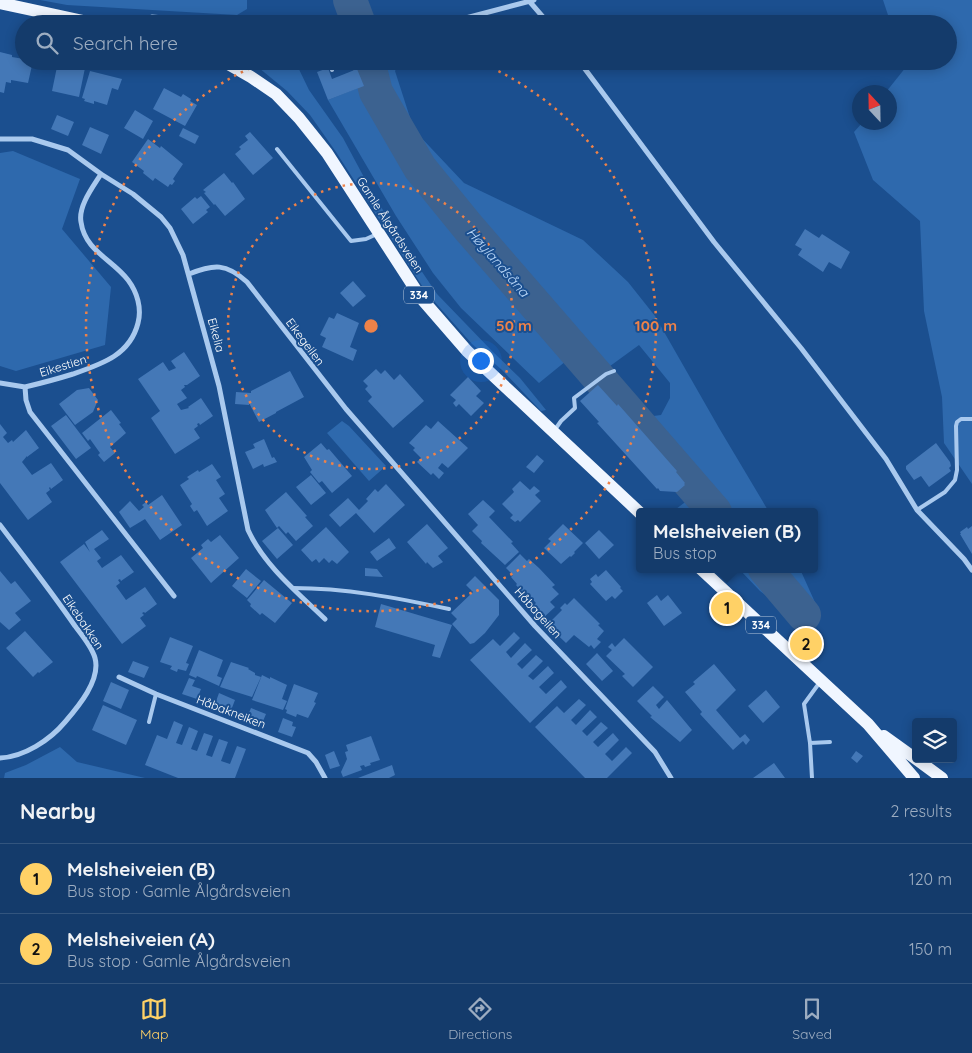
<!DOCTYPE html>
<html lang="en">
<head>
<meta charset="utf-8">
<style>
	body { margin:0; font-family:Quicksand,sans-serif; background:#214673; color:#f1f3f6 }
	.controls { position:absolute; right:15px; bottom:15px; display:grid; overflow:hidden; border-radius:5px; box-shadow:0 2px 12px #0003 }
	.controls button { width:45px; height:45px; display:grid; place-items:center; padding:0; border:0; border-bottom:1px solid #33557e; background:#143b6b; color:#f1f3f6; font:25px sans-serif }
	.compass { position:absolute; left:852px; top:85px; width:45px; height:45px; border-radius:50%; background:#143b6b; box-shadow:0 2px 12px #0003; rotate:338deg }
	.you { position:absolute; left:480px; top:360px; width:18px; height:18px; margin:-12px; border:4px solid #fff; border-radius:50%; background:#1a73e8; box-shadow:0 0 0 8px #1a73e833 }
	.badge { display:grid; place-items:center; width:32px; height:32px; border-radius:50%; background:#ffd166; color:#111; font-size:16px; font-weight:700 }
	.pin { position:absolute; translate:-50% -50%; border:2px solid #fff; box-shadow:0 1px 5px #0006 }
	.popup { position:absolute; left:636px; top:508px; width:182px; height:65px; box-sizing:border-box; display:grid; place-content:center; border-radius:5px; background:#143b6b; filter:drop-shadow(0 1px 4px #0005); font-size:16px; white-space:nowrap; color:#9dadc1 }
	.popup b { font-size:19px; color:#f1f3f6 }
	.popup::after { content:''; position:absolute; left:50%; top:100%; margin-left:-10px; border:10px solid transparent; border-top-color:#143b6b }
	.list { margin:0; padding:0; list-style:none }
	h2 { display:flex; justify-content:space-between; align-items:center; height:65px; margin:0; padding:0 20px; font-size:21px }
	h2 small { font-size:16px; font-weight:400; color:#9dadc1 }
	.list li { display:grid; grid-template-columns:32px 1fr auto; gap:15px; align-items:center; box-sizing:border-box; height:70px; padding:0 20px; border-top:1px solid #33557e }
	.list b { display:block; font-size:19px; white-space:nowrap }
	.list p { margin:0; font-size:16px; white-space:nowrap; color:#9dadc1 }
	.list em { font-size:16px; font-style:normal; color:#9dadc1 }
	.icon { flex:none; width:28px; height:28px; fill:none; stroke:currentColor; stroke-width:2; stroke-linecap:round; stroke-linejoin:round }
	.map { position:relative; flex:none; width:972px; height:778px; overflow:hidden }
	.search { position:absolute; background:#143b6b; box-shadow:0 2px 12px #0003; left:15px; right:15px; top:15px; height:55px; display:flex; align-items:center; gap:12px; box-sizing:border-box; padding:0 18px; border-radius:28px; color:#9dadc1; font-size:19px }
	.sheet { height:205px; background:#143b6b }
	nav { display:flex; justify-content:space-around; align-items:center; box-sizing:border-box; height:70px; border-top:1px solid #33557e; background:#143b6b; font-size:14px; color:#9dadc1 }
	nav a { display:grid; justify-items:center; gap:2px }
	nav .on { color:#ffd166 }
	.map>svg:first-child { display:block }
</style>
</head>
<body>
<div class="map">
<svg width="972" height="778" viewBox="0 0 972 778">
	<rect width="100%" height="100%" fill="#1b4f8f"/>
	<path fill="#2e69ad" d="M40,0H247V9L237,15L67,5Z
		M883,0H972V484L944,443L942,397L924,311L920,221L873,180L854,132L862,123L890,122V92H886L906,67L904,61H948V24H891Z
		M246,61H295L309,90L343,138L373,194L412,257L437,294L492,351L520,378L546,410L541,411L502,370L472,344L426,292L336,152L310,115L287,91L259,68Z
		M350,61H401L395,71L414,130L464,183L583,240L628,282L655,316L719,428L769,512H672L700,491L646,428V417L661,415L670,398V383L639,345L606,369L587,380L566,361L539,383L461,308L433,273L396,216L328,100L363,86L357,69Z
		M13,151L80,179L62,229L111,287L105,345L16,371L0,366V153Z
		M342,421L349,426L386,466L369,481L327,433Z
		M739,569H800L818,609L795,617L760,591Z
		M60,747L77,762L145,778H4L5,773L26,765Z"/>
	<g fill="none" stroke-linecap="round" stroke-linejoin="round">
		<path stroke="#3c6290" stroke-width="34" d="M350,0L359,24
			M368,61L376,92L420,168L468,227L715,512
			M765,569L804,615"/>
	</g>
	<path fill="#4478b7" d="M0,52L12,55V57L24,59V61H33L28,83L11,80V83L6,82L4,93L0,92Z
		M58,62L85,68L79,97L52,91Z
		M328,68L332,79L357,69L364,86L328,100L317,72Z
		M90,71L122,79L118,90L112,88L107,105L94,101V104L84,101L85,99L82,98Z
		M164,88L181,97L183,94L191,99L190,101L197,105L185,126L153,109Z
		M135,110L153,121L143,139L124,128Z
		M57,115L74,122L68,136L51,129Z
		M90,127L109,135L101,154L82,145Z
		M183,128L199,136L195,144L179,136Z
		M250,132L273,158L253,175L235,154L241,149L239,147L248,140L245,136Z
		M148,139L160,148L161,146L183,164L173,179L175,181L172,185L170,184L168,187L155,178L153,181L143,173L144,171L132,162Z
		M224,173L232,183L233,182L245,199L225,216L215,204L214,205L204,193L206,192L203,190Z
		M201,196L210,207L206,210L208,212L193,224L181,209L195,197L197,199Z
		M805,229L819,238L822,234L850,252L841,269L829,262L823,272L798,255L802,249L795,245Z
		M353,281L366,296L353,307L340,293Z
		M337,313L359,323L350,347L357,350L353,361L322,347L326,338L320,335L329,317L334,319Z
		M184,352L200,376L187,385H184L185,387L181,390L187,398L177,404L181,410L189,408L188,407L201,398L213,416L200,425L199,423L197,424L198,426L194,429L200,438L175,454L151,418L160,411L138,379L163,362L169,371L176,368L171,361Z
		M376,369L381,374L385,370L394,380L400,374L424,401L393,428L368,401L372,397L365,389L368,386L363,381Z
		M290,371L304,397L276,412V413L259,422L249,403V405L235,404L236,392L251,393V391Z
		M468,377L481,391L476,396L484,403L471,416L459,404L456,407L453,403L456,400L450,395Z
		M598,385L617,406L618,404L677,471L676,472L685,483L684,484L685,485L677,492L660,491L658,488L657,489L597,423L599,422L580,401Z
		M89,388L98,400L93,412L75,425L59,404L77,390Z
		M111,410L121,423L119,424L126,433L110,447L115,453L104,462L98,455L100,453L90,439L88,441L82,433Z
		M66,415L91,448L76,459L51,426Z
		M438,421L468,448L448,468L442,463L438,468L444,473L439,479L433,473L431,475L417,462L421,458L413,450L415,448L409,443L426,425L431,429Z
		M0,424L7,433L3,437L8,443L12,440L13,442L26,430L39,448L27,457V456L22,462L32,475L51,463L63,480L51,489L50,487L49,488L50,490L46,493L52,502L28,520L0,483Z
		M264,439L272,458L274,457L277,462L264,467L263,464L253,469L245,452L255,448L253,444Z
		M321,443L327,450L329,449L352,476L332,493L322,481L319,483L310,472L312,470L304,457Z
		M936,443L950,462L951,466L949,468L951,471L929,487L921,476L914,480L906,469V466Z
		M537,455L544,461L534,473L526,467Z
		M212,464L221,477L216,480L225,494L219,498L228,511L207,526L197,510L194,512L190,506L192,504L180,485L189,479L187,477L198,470L199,472Z
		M311,475L326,493L311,505L296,487Z
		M520,481L530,490L534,486L540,491L535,495L541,501L520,522L518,520L515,522L510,518L513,515L502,504L514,492L512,489Z
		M386,484L405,505L374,533L356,513L340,527L329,515L348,498L359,510L368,501L366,499L375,489L378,492Z
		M286,492L307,516L305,517L313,526L296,541L288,532L286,534L279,526L277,528L265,510Z
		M162,495L182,525L160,540L145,519L130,528L119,512L130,501L139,511L144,507L142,505L146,502L148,505Z
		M483,500L495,511L489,517L513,542L511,543L519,552L505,565L481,543L482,541L472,531L478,525L468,514Z
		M427,524L448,548L438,556L443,562L433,568L427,562L426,564L407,542Z
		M563,524L583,543L574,552L575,553L571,557L570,556L561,564L544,548L551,541L548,539Z
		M972,526V554L960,534H961L960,532L967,527L968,529Z
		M326,527L349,552L337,564L332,560L329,563L324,558L319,563L316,559L312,562L301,550Z
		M278,528L293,545L277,559L262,541Z
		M102,530L109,539L94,549L101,558L97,561L102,568L121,555L134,572L121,581L120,579L118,580L120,583L116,586L126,600L145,587L157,604L145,613L144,612L142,613L144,615L140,618L146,626L122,644L60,562L84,544L90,552L85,542Z
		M599,530L614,545L599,559L585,543Z
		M220,535L239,558L211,583L191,558L203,548L201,545L208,539L211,542Z
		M389,538L396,548L377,561L370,552Z
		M520,554L527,561L529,559L539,568L555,585L552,587L559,594L550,602L555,607L542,619L532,607L536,603L526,592L524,594L516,585L517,584L511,577L513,575L506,568Z
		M365,568L377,569L383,577L365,576Z
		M246,569L261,581L247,598L232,586Z
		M606,570L621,587L620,588L623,591L615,599L612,596L606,601L590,584L592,582L590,579L596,574L598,577Z
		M0,571L11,584L15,581L31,601L15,613L21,620L9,630L0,622Z
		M475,576L499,600V615L485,633L474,643L470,644L452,624L457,619L451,613L473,592L466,585Z
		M264,580L292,603L275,623L262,613L260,615L250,606L251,604L247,600Z
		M657,595L661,601L668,595L682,613L664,626L647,603Z
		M574,598L600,624L598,625L604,631L597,639L601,642L594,649L591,645L589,647L574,635L566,643L547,625L562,610L560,608L565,603L567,605Z
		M381,604L452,625L440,658L432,656L435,645L375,627Z
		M25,631L53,662L39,673L38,672L33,677L6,648Z
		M514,632L520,638L506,652L511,658L525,643L532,650L517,664L522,669L536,655L543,661L528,676L533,680L548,666L554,673L539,687L546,694L561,680L567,687L530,723L470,660L493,639L500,646Z
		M170,637L193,646L186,663L189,664L186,671L178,669L177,672L170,669L172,666L160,662Z
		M624,638L653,667L633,687L622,676L625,674L606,656L612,650L608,647L612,643L615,647Z
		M199,650L223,660L217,676L222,678L219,686L197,676L196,678L189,675Z
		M597,653L613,671L602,681L586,664Z
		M133,661L149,667L144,678L128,672Z
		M231,662L249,668L248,669L255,673V675L261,677L252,697L220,687Z
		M714,664L736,690L716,710L740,738L745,734L750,740L746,745L743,741L733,750L700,714L702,712L685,692L695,684L693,682Z
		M262,675L270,679V677L287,685L282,699L287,701L283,710L252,700Z
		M189,678L195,680L192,686L201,689L197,699L182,694Z
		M111,682L129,690L121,709L103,701Z
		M294,684L318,693L314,702L316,703L308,718L297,714L296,717L286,713L287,710L285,709Z
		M653,686L664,697L656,705L659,709L667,700L692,730L680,742L650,717L652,716L637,701Z
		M766,690L780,707L763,723L748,706Z
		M219,693L235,700L230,713L214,707Z
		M579,699L586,705L571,720L576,725L590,710L597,717L582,731L587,736L601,722L608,728L593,742L598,747L613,733L619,740L605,754L612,761L626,747L632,753L607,778H585L535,727L557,706L564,713Z
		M103,705L137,720L126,745L92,730Z
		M251,708L266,714L261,726L246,720Z
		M283,718L293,722L292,726L296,727L292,737L278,732Z
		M174,721L183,725L176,743L182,745L189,727L198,731L191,749L197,751L204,733L213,736L206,755L212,757L219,739L228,742L221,761L230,764L237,746L246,749L235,778H178L145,765L157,735L167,739Z
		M371,736L380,760L370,763L371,765L365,767L364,765L360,766L362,770L343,777L341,772L347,759L345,752L348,751L346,745Z
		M334,751L340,766L330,769L325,755Z
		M856,751L863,756L857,763L851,758Z
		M774,763L785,778H753Z
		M392,765L395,775L389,778H358Z"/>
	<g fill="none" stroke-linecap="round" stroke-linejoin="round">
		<path stroke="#a9c9ee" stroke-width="4" d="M328,61L332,70
			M277,149L351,241L366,239L377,234
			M554,431L561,421L575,408L574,398L606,374L614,371
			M917,510L945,492L955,480L957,470L956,426L957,422L961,419H972
			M293,588C346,588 397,598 449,609
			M149,722L156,694
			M810,743L830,742
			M812,778L810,743L804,704L820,682"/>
		<path stroke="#a9c9ee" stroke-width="5" d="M530,2L549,24
			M152,17L234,24
			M443,24L534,0
			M579,61L714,242L801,348L886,459L917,510L964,559L972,570
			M0,139H32L68,150L101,174L133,194L161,217L170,228L183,255L219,386L248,530C264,565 297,592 325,619
			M101,174C93,187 78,206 81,222C85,251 112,259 128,280C137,292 142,308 138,323C130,355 102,364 73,374C57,379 42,383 25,387L26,400L30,412L174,596
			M189,274C214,264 226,263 247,282L346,409L535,626L655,752L671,778
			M0,383L25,387
			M0,525C25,558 51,591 75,626C82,635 92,647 95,658C101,680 78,707 65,722C50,740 24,757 0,758
			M119,677L156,694L308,753L316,762L325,778"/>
		<path stroke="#f0f6ff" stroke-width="12" d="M0,3L97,24
			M223,61L251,77L276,94L299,118L327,153L421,298L467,351L640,513
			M701,569L868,724L914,778
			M884,736L916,759
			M916,759L942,778"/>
	</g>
	<g fill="none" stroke="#ee8249" stroke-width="2.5" stroke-dasharray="2.5 5">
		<circle cx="371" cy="326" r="143"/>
		<path d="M478 62A285 285 0 1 1 264 62"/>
	</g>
	<g text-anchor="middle" stroke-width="4" stroke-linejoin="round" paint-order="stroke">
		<g fill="#1b4f8f" stroke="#bbcadd" stroke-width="1">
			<rect x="404" y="286.5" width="30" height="17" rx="4"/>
			<rect x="746" y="616.5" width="30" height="17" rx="4"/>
		</g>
		<g font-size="11" font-weight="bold" fill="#fff">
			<text x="419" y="299">334</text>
			<text x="761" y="629">334</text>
		</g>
		<g font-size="12" fill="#fff" stroke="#1b4f8f">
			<text transform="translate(390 225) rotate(57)" y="4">Gamle Ålgårdsveien</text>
			<text transform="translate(216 335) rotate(75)" y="4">Eikelia</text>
			<text transform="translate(305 342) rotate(53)" y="4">Eikegeilen</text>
			<text transform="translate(63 366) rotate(-17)" y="4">Eikestien</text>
			<text transform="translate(538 613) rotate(48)" y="4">Håbageilen</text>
			<text transform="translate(83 622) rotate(56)" y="4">Eikebakken</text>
			<text transform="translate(231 712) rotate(21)" y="4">Håbakneiken</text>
		</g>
		<g font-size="14" font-style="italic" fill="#b5d3f5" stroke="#1b4f8f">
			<text transform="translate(498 262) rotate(49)" y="5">Høylandsåna</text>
		</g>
	</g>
	<circle cx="371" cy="326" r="8" fill="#ee8249" stroke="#1b4f8f" stroke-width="2.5"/>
	<g font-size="15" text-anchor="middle" font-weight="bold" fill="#ee8249" stroke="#1b4f8f" stroke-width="4" stroke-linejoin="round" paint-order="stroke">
		<text x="514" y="331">50 m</text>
		<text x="656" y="331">100 m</text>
	</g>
</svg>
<div class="controls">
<button><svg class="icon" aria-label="layers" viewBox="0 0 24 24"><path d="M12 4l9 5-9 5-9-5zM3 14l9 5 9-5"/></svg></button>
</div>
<svg class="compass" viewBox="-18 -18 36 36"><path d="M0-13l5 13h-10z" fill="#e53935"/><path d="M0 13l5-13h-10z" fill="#9dadc1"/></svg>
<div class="you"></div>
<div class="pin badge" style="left:727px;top:608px">1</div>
<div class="popup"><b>Melsheiveien (B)</b>Bus stop</div>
<div class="pin badge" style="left:806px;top:644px">2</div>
<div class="search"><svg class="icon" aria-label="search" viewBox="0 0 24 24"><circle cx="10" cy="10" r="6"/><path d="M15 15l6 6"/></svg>Search here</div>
</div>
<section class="sheet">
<h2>Nearby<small>2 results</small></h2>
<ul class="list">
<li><span class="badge">1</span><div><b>Melsheiveien (B)</b><p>Bus stop · Gamle Ålgårdsveien</p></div><em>120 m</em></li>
<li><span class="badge">2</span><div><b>Melsheiveien (A)</b><p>Bus stop · Gamle Ålgårdsveien</p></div><em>150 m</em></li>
</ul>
</section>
<nav>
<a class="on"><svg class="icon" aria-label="map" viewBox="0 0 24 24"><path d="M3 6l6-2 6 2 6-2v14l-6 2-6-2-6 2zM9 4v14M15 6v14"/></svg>Map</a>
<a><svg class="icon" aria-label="directions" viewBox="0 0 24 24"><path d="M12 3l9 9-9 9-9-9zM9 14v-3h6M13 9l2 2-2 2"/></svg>Directions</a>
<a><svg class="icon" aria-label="saved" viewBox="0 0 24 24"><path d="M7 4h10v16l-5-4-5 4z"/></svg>Saved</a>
</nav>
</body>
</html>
